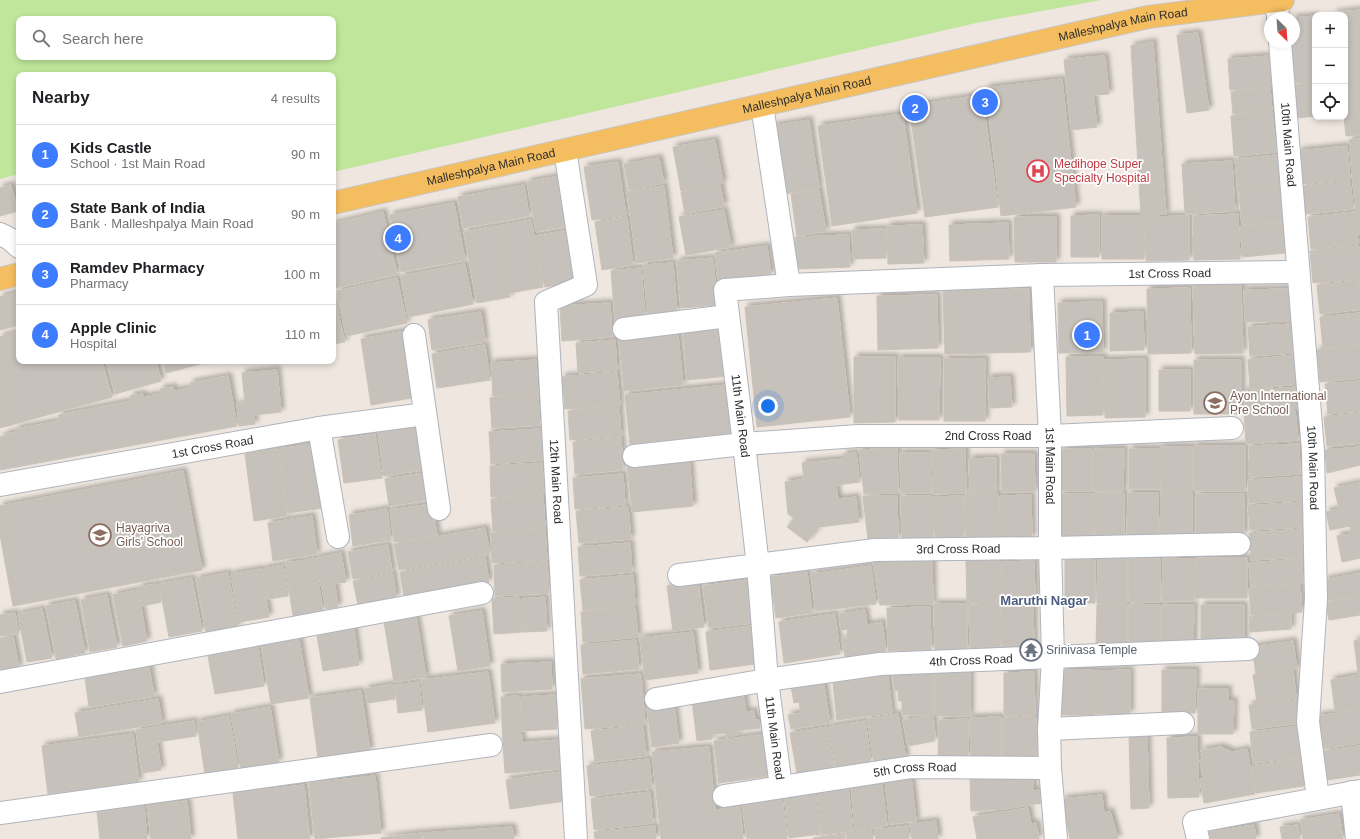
<!DOCTYPE html>
<html lang="en">
<head>
<meta charset="utf-8">
<style>
	body { margin:0; font-family:Helvetica,sans-serif; background:#f2f2f2; color:#202124 }
	.controls { position:absolute; right:12px; top:12px; display:grid; overflow:hidden; border-radius:8px; box-shadow:0 2px 6px #0003 }
	.controls button { width:36px; height:36px; display:grid; place-items:center; padding:0; border:0; border-bottom:1px solid #e0e0e0; background:#fff; color:#202124; font:20px sans-serif }
	.compass { position:absolute; left:1264px; top:12px; width:36px; height:36px; border-radius:50%; background:#fff; box-shadow:0 2px 6px #0003; rotate:155deg }
	.you { position:absolute; left:768px; top:406px; width:14px; height:14px; margin:-10px; border:3px solid #fff; border-radius:50%; background:#1a73e8; box-shadow:0 0 0 6px #1a73e833 }
	.badge { display:grid; place-items:center; width:26px; height:26px; border-radius:50%; background:#3d7cfe; color:#fff; font-size:13px; font-weight:700 }
	.pin { position:absolute; translate:-50% -50%; border:2px solid #fff; box-shadow:0 1px 4px #0006 }
	.list { margin:0; padding:0; list-style:none }
	h2 { display:flex; justify-content:space-between; align-items:center; height:52px; margin:0; padding:0 16px; font-size:17px }
	h2 small { font-size:13px; font-weight:400; color:#757577 }
	.list li { display:grid; grid-template-columns:26px 1fr auto; gap:12px; align-items:center; box-sizing:border-box; height:60px; padding:0 16px; border-top:1px solid #e0e0e0 }
	.list b { display:block; font-size:15px; white-space:nowrap }
	.list p { margin:0; font-size:13px; white-space:nowrap; color:#757577 }
	.list em { font-size:13px; font-style:normal; color:#757577 }
	.icon { flex:none; width:22px; height:22px; fill:none; stroke:currentColor; stroke-width:2; stroke-linecap:round; stroke-linejoin:round }
	.map { position:relative; flex:none; width:1360px; height:839px; overflow:hidden }
	.search { position:absolute; background:#fff; box-shadow:0 2px 6px #0003; left:16px; top:16px; width:320px; height:44px; display:flex; align-items:center; gap:10px; box-sizing:border-box; padding:0 14px; border-radius:8px; color:#757577; font-size:15px }
	.panel { position:absolute; background:#fff; box-shadow:0 2px 6px #0003; left:16px; top:72px; width:320px; height:292px; border-radius:8px }
	.map>svg:first-child { display:block }
</style>
</head>
<body>
<div class="map">
<svg width="1360" height="839" viewBox="0 0 1360 839">
	<defs>
		<filter id="shadow"><feDropShadow dx="3.5" dy="-3.5" stdDeviation="2" flood-color="#0004"/></filter>
	</defs>
	<rect width="100%" height="100%" fill="#eee6df"/>
	<path fill="#bfe69b" fill-rule="evenodd" d="M0,0H1101L976,23L333,172V75H19V174L0,179ZM19,19H333V57H19Z"/>
	<path fill="#c7c1bb" stroke="#cac2b9" filter="url(#shadow)" d="M1360,10V135L1346,136L1344,117H1345V15H1334L1333,13Z
		M1315,16V81L1295,83L1291,42H1294V18H1293Z
		M1198,33L1209,110L1187,113L1177,35Z
		M1153,42L1166,214L1141,216L1131,46Z
		M1105,56L1109,94L1094,95L1089,57Z
		M1270,56L1273,86L1230,90L1228,59Z
		M1089,57L1097,127L1071,130L1064,60Z
		M1062,79L1076,207L1001,216L986,88Z
		M1315,83V116L1297,118L1294,85Z
		M1270,88L1272,111L1233,114L1231,92Z
		M982,95L998,207L925,217L909,106Z
		M1272,112L1276,152L1234,156L1231,116Z
		M903,114L917,213L832,226L818,126Z
		M809,120L819,188L784,194L773,126Z
		M1360,139V171L1352,172L1349,140Z
		M715,140L723,183L681,191L673,147Z
		M1347,146L1350,179L1301,184L1298,151Z
		M1277,155L1280,187L1238,192L1235,159Z
		M659,158L664,183L629,190L624,164Z
		M1232,161L1235,211L1185,214L1182,164Z
		M618,162L626,215L592,220L584,167Z
		M1360,172V234H1358L1352,173Z
		M560,176L569,226L536,232L527,182Z
		M1350,181L1353,209L1306,214L1303,186Z
		M720,184L724,206L685,214L681,192Z
		M11,185L18,211L0,216V188Z
		M524,185L529,216L463,228L458,197Z
		M664,186L673,258L637,263L627,192Z
		M1280,189L1283,221L1242,225L1239,193Z
		M819,190L826,231L797,236L791,194Z
		M454,203L465,260L401,272L390,215Z
		M724,210L731,247L686,255L679,217Z
		M383,212L397,274L336,288L333,277V224Z
		M1355,212L1358,244L1311,249L1308,217Z
		M1238,214L1240,259L1194,260L1193,216Z
		M1099,215V257H1071V216Z
		M1102,216H1144V259H1102Z
		M1189,216V260L1146,261L1145,217Z
		M627,217L633,265L602,270L595,222Z
		M1014,217H1056V262H1015Z
		M531,220L543,287L510,293L498,226Z
		M1008,223L1009,259L950,261L949,225Z
		M1282,223L1285,253L1243,257L1240,227Z
		M922,225L924,263L888,264L887,226Z
		M497,226L510,297L477,303L464,232Z
		M885,229L886,258L853,259L852,230Z
		M569,230L578,281L545,287L535,236Z
		M849,235L850,267L796,269L795,237Z
		M767,246L771,275L718,282L715,253Z
		M1359,246L1360,279L1313,283L1310,251Z
		M713,258L717,305L681,308L677,261Z
		M673,263L677,312L648,315L643,265Z
		M465,264L473,304L408,317L401,276Z
		M641,268L645,316L615,319L611,271Z
		M397,278L407,323L346,336L337,291Z
		M1360,281V309L1320,314L1317,285Z
		M1241,284L1243,353L1195,354L1193,285Z
		M1190,288L1191,353L1148,354L1147,289Z
		M1029,289L1030,352L945,354L943,291Z
		M1291,289V321L1245,322L1244,290Z
		M19,292V325L0,330V297Z
		M333,293L345,342L333,344Z
		M937,295L938,348L878,350L877,296Z
		M837,298L850,417L757,427L745,307Z
		M1102,302L1103,352L1059,353L1058,303Z
		M610,303L612,337L562,341L560,306Z
		M481,312L485,342L432,350L428,320Z
		M1143,312L1144,350L1110,351V313Z
		M1360,313V344L1323,348L1320,317Z
		M1292,324L1293,353L1250,356L1248,327Z
		M724,328L729,376L687,380L683,331Z
		M406,331L417,397L371,405L361,339Z
		M19,332V361H102L112,397L0,428V337Z
		M678,335L683,385L624,391L619,340Z
		M615,340L617,370L578,373L576,343Z
		M485,345L490,380L437,388L432,354Z
		M1360,346V378L1320,382L1317,350Z
		M1295,355L1297,384L1250,389L1248,360Z
		M854,357H895V422L854,423Z
		M1066,357H1103V415L1067,416Z
		M898,358H940L939,420H899Z
		M944,359H985V421H944Z
		M1145,359V417L1105,418L1104,360Z
		M536,360L538,394L493,396L491,363Z
		M1194,360H1241V414H1194Z
		M106,361H156L161,381L115,394Z
		M163,361H211L166,373Z
		M277,370L281,412L254,415L255,424L239,426L237,404L245,403L242,373Z
		M1159,370H1190V411H1159Z
		M617,372L620,405L565,409L562,377Z
		M228,376L237,426L0,470V437L6,436L5,434L17,432L16,429L59,421V415L131,401L130,396L143,394V397L161,394L160,389L173,387L174,391L191,388L190,383Z
		M1010,377L1012,407L990,408L988,378Z
		M1360,381V411L1328,414L1325,384Z
		M727,385L732,434L630,444L625,395Z
		M1298,387L1300,408L1246,413L1244,391Z
		M538,395L540,425L492,428L490,398Z
		M619,406L621,436L570,440L568,411Z
		M1295,410L1298,440L1246,444L1244,414Z
		M1360,413V443L1327,446L1324,417Z
		M421,426L427,469L384,476L378,432Z
		M541,429L543,460L491,464L489,432Z
		M375,434L382,478L344,483L338,440Z
		M621,438L623,470L575,474L573,442Z
		M313,444L323,508L288,513L279,449Z
		M1299,444L1300,474L1250,477L1249,446Z
		M1194,446H1245V491H1194Z
		M1161,447H1192V491H1161Z
		M1360,447V465L1327,473L1325,450Z
		M897,448L898,493L864,494L859,450Z
		M277,449L287,516L254,521L245,454Z
		M965,449L966,493L933,494L932,450Z
		M1062,449H1092V491H1062Z
		M1094,449H1124L1123,491H1093Z
		M1129,449H1160V489H1129Z
		M856,453L860,482L836,485L838,499L856,497L859,522L819,527L807,542L787,527L794,518L788,514L785,482L804,479L802,463L844,459L843,454Z
		M900,453H930L931,493H901Z
		M1001,454H1034L1035,492H1002Z
		M689,457L693,506L632,512L627,463Z
		M996,458V492L970,493L969,459Z
		M542,463L544,494L491,497L490,466Z
		M183,471L202,570L13,606L0,535V506Z
		M425,473L428,500L389,506L385,479Z
		M623,474L625,505L575,509L573,478Z
		M1301,477L1302,500L1249,503L1248,480Z
		M1360,483V558L1342,562L1337,536L1351,534L1350,526L1330,530L1326,512L1339,509L1334,488Z
		M1161,492H1192V537L1160,538Z
		M1095,493H1124V538H1095Z
		M1128,493H1158L1159,537H1127Z
		M998,494L1000,539L966,540L965,495Z
		M1060,494H1094L1093,538H1060Z
		M1196,494H1244V535H1196Z
		M1031,495L1032,538L1001,539L1000,496Z
		M543,496L545,527L493,531L491,499Z
		M863,496H897L898,539L868,540Z
		M901,496H932L933,538L902,539Z
		M963,496L964,537L935,538L934,497Z
		M1302,502L1303,527L1250,530L1248,506Z
		M432,504L437,535L394,542L390,510Z
		M628,507L631,539L579,543L576,511Z
		M387,509L391,540L353,546L349,515Z
		M312,516L317,554L273,561L268,523Z
		M485,528L490,554L399,570L394,544Z
		M545,529L547,560L492,563L491,533Z
		M1303,529L1305,557L1251,560L1249,533Z
		M630,543L632,572L580,576L578,547Z
		M388,545L392,572L353,579L348,552Z
		M341,553L346,582L321,586L316,558Z
		M485,557L489,582L404,597L400,572Z
		M314,558L323,610L310,613L301,561Z
		M1163,558L1194,559V601H1162Z
		M1196,558H1247V598H1195Z
		M1098,559H1127V604H1097Z
		M1129,559H1160V602H1129Z
		M1302,559L1303,583L1251,586L1249,563Z
		M932,560L933,604L880,605L873,562Z
		M1000,560L1001,602L967,603L966,561Z
		M1065,560H1095V603H1065Z
		M300,561L309,613L293,616L285,563Z
		M1034,561L1035,600L1003,601L1002,562Z
		M547,562L549,593L495,596L494,565Z
		M283,565L288,596L268,599L263,569Z
		M871,566L876,604L816,611L811,574Z
		M261,569L269,617L239,622L231,574Z
		M807,572L812,613L776,618L770,577Z
		M228,573L238,627L206,633L196,579Z
		M1360,573V595L1328,601L1324,580Z
		M393,574L396,598L358,605L353,581Z
		M633,575L635,605L583,610L580,580Z
		M192,578L202,631L169,637L159,584Z
		M747,580L752,623L709,628L703,586Z
		M698,582L704,627L673,631L667,586Z
		M157,584L161,602L143,606L139,587Z
		M335,585L338,607L326,609L322,587Z
		M1300,585L1302,612L1251,615L1249,588Z
		M138,590L147,641L123,646L113,595Z
		M107,595L117,647L90,652L81,600Z
		M519,597L522,632L494,634L492,599Z
		M545,597L547,631L523,632L521,599Z
		M1360,597V615L1329,620L1326,603Z
		M75,601L85,653L56,659L46,606Z
		M934,604H967V650L935,651Z
		M999,604L1000,649L970,650L969,605Z
		M1129,604L1160,605V647H1129Z
		M1097,605H1127V648H1096Z
		M1162,605H1194L1193,646H1162Z
		M1201,605H1244V643H1201Z
		M1033,606L1034,648L1002,649L1001,607Z
		M635,607L638,637L583,642L581,612Z
		M930,607L931,650L888,651L887,608Z
		M42,609L52,658L27,662L18,614Z
		M865,610L867,625L882,622L886,651L845,657L842,639L848,638L847,629L841,630L839,614Z
		M482,611L490,666L458,671L449,616Z
		M15,613L19,633L0,636V615Z
		M835,614L840,654L784,663L779,622Z
		M1291,614V629L1250,632L1249,617Z
		M416,616L426,677L394,682L384,622Z
		M751,626L755,664L710,670L706,632Z
		M354,629L359,665L323,671L317,636Z
		M693,632L698,673L645,680L640,638Z
		M13,636L19,668L0,671V638Z
		M299,639L309,698L271,704L261,645Z
		M636,640L639,669L583,674L581,645Z
		M1360,640V672L1358,673L1354,641Z
		M1293,641L1297,669L1256,674L1252,647Z
		M258,647L264,686L215,694L208,656Z
		M551,662L552,689L502,692L501,664Z
		M149,667L154,696L89,707L85,678Z
		M935,670H970V716H935Z
		M1062,670H1094V715H1062Z
		M1130,670V714H1095V671Z
		M1162,670H1196L1195,713L1162,714Z
		M1293,670L1296,698L1257,703L1253,675Z
		M488,672L495,723L428,732L421,680Z
		M892,672L933,674V715H902V701H899L898,691L895,690Z
		M1034,672L1035,715L1004,716V673Z
		M641,674L645,724L585,729L581,679Z
		M1360,675V708L1335,712L1331,680Z
		M888,676L892,713L837,720L833,683Z
		M823,680L830,723L791,729L788,715L801,713L799,702L794,703L791,686Z
		M419,682L422,710L398,713L395,685Z
		M393,684L395,699L367,703L365,689Z
		M1198,689H1228V701H1234L1233,734H1198Z
		M361,691L370,751L318,758L310,698Z
		M555,695L557,729L522,731L521,697Z
		M519,696L522,742L503,744L501,697Z
		M721,697V700L744,697L746,712L754,711L755,720H759L760,728L736,731L737,735L726,737L725,733L712,734V739L697,741L692,701Z
		M158,699L162,723L79,737L75,713Z
		M1298,700L1300,723L1252,729L1249,705Z
		M674,705L679,743L652,747L647,708Z
		M270,707L279,762L241,769L231,714Z
		M1360,710V743L1322,749L1317,716Z
		M898,714L906,759L874,763L867,719Z
		M933,715L935,735L934,741L908,746L903,720Z
		M229,716L238,768L205,774L197,722Z
		M1001,717V759L971,760L970,718Z
		M1036,717L1037,759L1003,760V718Z
		M968,719V757H938L939,720Z
		M194,721L196,736L157,742L161,770L142,773L136,730Z
		M865,721L871,761L836,767L829,727Z
		M643,726L646,756L595,762L591,731Z
		M1299,726L1303,757L1253,763L1250,732Z
		M827,727L834,768L797,774L790,733Z
		M1147,733L1149,808L1131,809L1129,734Z
		M133,734L139,782L48,794L42,746Z
		M766,734L771,776L719,783L714,741Z
		M1197,737L1199,797L1168,798L1167,738Z
		M559,740L560,769L505,773L503,744Z
		M1360,746V775L1327,780L1323,751Z
		M709,747L715,810L740,807L743,839H661L652,752Z
		M1221,747L1232,752L1247,749L1255,794L1204,803L1200,779L1204,778L1200,760L1203,759L1201,750Z
		M649,759L652,788L590,796L587,766Z
		M1300,759L1304,786L1256,793L1252,766Z
		M561,772L565,801L510,809L506,780Z
		M1033,775V791L1039,790L1041,803L1004,809L971,811L970,777Z
		M375,776L381,833L315,839L309,783Z
		M911,777L916,821L890,824L885,780Z
		M882,783L887,826L855,830L851,786Z
		M304,785L310,839H238L233,793Z
		M848,787L853,831L822,834L817,790Z
		M815,791L820,834L789,838L784,794Z
		M650,792L653,823L594,830L591,799Z
		M1102,795L1104,813L1110,811L1118,839H1070L1062,799Z
		M782,797L787,839H747L742,803Z
		M187,801L191,839H151L147,805Z
		M144,806L147,839H100L97,812Z
		M1028,808L1031,824L1036,823L1039,839H977L973,817Z
		M1339,814L1343,839H1303L1300,820Z
		M936,821L938,839H912L910,824Z
		M1254,825L1256,839H1211L1209,832Z
		M1298,825L1300,839H1282L1280,827Z
		M655,826L656,839H595L594,832Z
		M908,826L909,839H876L875,830Z
		M512,827L514,839H424L423,833Z
		M872,830L873,839H847L846,833Z
		M422,833V839H404V835Z
		M844,834L845,839H813V838Z
		M403,835V839H381V838Z"/>
	<g fill="none" stroke-linecap="round" stroke-linejoin="round">
		<g stroke="#afb4bd" stroke-width="24">
			<g id="minor">
				<path d="M1277,1L1278,18"/>
				<path id="s1" d="M1280,42L1313,451L1316,599L1308,722L1318,798"/>
				<path id="s2" d="M762,105L789,285L725,290L744,444L758,566L767,680L781,787"/>
				<path id="s3" d="M565,150L586,285L546,302L576,839"/>
				<path d="M0,234L10,239L19,247"/>
				<path id="s4" d="M1042,275L1050,436V548L1053,658L1049,729L1050,768L1056,839"/>
				<path id="s5" d="M789,285L1042,275L1298,272"/>
				<path d="M624,329L728,316"/>
				<path d="M414,335L439,509"/>
				<path d="M319,428L338,537"/>
				<path id="s6" d="M634,456L744,444L858,436H1050L1232,428"/>
				<path id="s7" d="M0,485L319,428L425,414"/>
				<path id="s8" d="M679,575L875,550L1050,548L1239,544"/>
				<path d="M0,682L482,593"/>
				<path id="s9" d="M656,699L767,680L880,664L1248,649"/>
				<path d="M1049,729L1183,723"/>
				<path d="M1352,792L1357,839"/>
				<path id="s10" d="M724,796L912,767L1050,768"/>
				<path d="M0,813L491,745"/>
				<path d="M1198,839L1194,822L1360,791"/>
			</g>
		</g>
		<g stroke="#c8c8c8" stroke-width="24">
			<g id="major">
				<path id="s11" d="M333,203L1148,17L1283,0"/>
				<path d="M0,279L19,274"/>
			</g>
		</g>
		<use href="#minor" stroke="#fff" stroke-width="22"/>
		<use href="#major" stroke="#f4bd5f" stroke-width="22"/>
	</g>
	<defs>
		<g id="hospital-ring" transform="scale(1.15)"><circle r="9.5" fill="#fff" stroke="#e0444e" stroke-width="1.5"/><path d="M-5-5h3v3.5h4V-5h3V5h-3V1.5h-4V5h-3Z" fill="#e0444e"/></g>
		<g id="school-ring" transform="scale(1.15)"><circle r="9.5" fill="#fff" stroke="#8d6e63" stroke-width="1.5"/><path d="M0-5L7-2L0 1L-7-2ZM-4 1L0 2.5L4 1V4Q0 6-4 4Z" fill="#8d6e63"/></g>
		<g id="temple-ring" transform="scale(1.15)"><circle r="9.5" fill="#fff" stroke="#6b7280" stroke-width="1.5"/><path d="M0-6L5-2H3V0L6.5 2.5H4V6H1.5V3h-3V6H-4V2.5H-6.5L-3 0V-2H-5Z" fill="#6b7280"/></g>
	</defs>
	<g fill-rule="evenodd">
		<use href="#hospital-ring" x="1038" y="171"/>
		<use href="#school-ring" x="1215" y="403"/>
		<use href="#school-ring" x="100" y="535"/>
		<use href="#temple-ring" x="1031" y="650"/>
	</g>
	<g text-anchor="middle" stroke-width="3.5" stroke-linejoin="round" paint-order="stroke">
		<g font-size="12" fill="#2d2d2d" stroke="#fff">
			<text dy="4" stroke="none"><textPath href="#s11" startOffset="810">Malleshpalya Main Road</textPath></text>
			<text dy="4" stroke="none"><textPath href="#s11" startOffset="486">Malleshpalya Main Road</textPath></text>
			<text dy="4" stroke="none"><textPath href="#s1" startOffset="103">10th Main Road</textPath></text>
			<text dy="4" stroke="none"><textPath href="#s11" startOffset="162">Malleshpalya Main Road</textPath></text>
			<text dy="4" stroke="none"><textPath href="#s5" startOffset="381">1st Cross Road</textPath></text>
			<text dy="4" stroke="none"><textPath href="#s2" startOffset="373">11th Main Road</textPath></text>
			<text dy="4" stroke="none"><textPath href="#s6" startOffset="355">2nd Cross Road</textPath></text>
			<text dy="4" stroke="none"><textPath href="#s7" startOffset="216">1st Cross Road</textPath></text>
			<text dy="4" stroke="none"><textPath href="#s4" startOffset="191">1st Main Road</textPath></text>
			<text dy="4" stroke="none"><textPath href="#s1" startOffset="427">10th Main Road</textPath></text>
			<text dy="4" stroke="none"><textPath href="#s3" startOffset="360">12th Main Road</textPath></text>
			<text dy="4" stroke="none"><textPath href="#s8" startOffset="281">3rd Cross Road</textPath></text>
			<text dy="4" stroke="none"><textPath href="#s9" startOffset="318">4th Cross Road</textPath></text>
			<text dy="4" stroke="none"><textPath href="#s2" startOffset="697">11th Main Road</textPath></text>
			<text dy="4" stroke="none"><textPath href="#s10" startOffset="193">5th Cross Road</textPath></text>
		</g>
		<g font-size="12" fill="#be3a42" stroke="#fff" text-anchor="start">
			<text x="1054" y="168">Medihope Super<tspan x="1054" dy="14">Specialty Hospital</tspan></text>
		</g>
		<g font-size="12" fill="#785e54" stroke="#fff" text-anchor="start">
			<text x="1230" y="400">Ayon International<tspan x="1230" dy="14">Pre School</tspan></text>
			<text x="116" y="532">Hayagriva<tspan x="116" dy="14">Girls' School</tspan></text>
		</g>
		<g font-size="12" fill="#5b616d" stroke="#fff" text-anchor="start">
			<text x="1046" y="654">Srinivasa Temple</text>
		</g>
		<g font-size="13" font-weight="bold" fill="#4b5c7f" stroke="#fff">
			<text x="1044" y="605">Maruthi Nagar</text>
		</g>
	</g>
</svg>
<div class="controls">
<button>+</button>
<button>−</button>
<button><svg class="icon" aria-label="locate" viewBox="0 0 24 24"><circle cx="12" cy="12" r="6"/><path d="M12 2v4M12 18v4M2 12h4M18 12h4"/></svg></button>
</div>
<svg class="compass" viewBox="-18 -18 36 36"><path d="M0-13l5 13h-10z" fill="#e53935"/><path d="M0 13l5-13h-10z" fill="#757577"/></svg>
<div class="you"></div>
<div class="pin badge" style="left:1087px;top:335px">1</div>
<div class="pin badge" style="left:915px;top:108px">2</div>
<div class="pin badge" style="left:985px;top:102px">3</div>
<div class="pin badge" style="left:398px;top:238px">4</div>
<div class="search"><svg class="icon" aria-label="search" viewBox="0 0 24 24"><circle cx="10" cy="10" r="6"/><path d="M15 15l6 6"/></svg>Search here</div>
<section class="panel">
<h2>Nearby<small>4 results</small></h2>
<ul class="list">
<li><span class="badge">1</span><div><b>Kids Castle</b><p>School · 1st Main Road</p></div><em>90 m</em></li>
<li><span class="badge">2</span><div><b>State Bank of India</b><p>Bank · Malleshpalya Main Road</p></div><em>90 m</em></li>
<li><span class="badge">3</span><div><b>Ramdev Pharmacy</b><p>Pharmacy</p></div><em>100 m</em></li>
<li><span class="badge">4</span><div><b>Apple Clinic</b><p>Hospital</p></div><em>110 m</em></li>
</ul>
</section>
</div>
</body>
</html>
